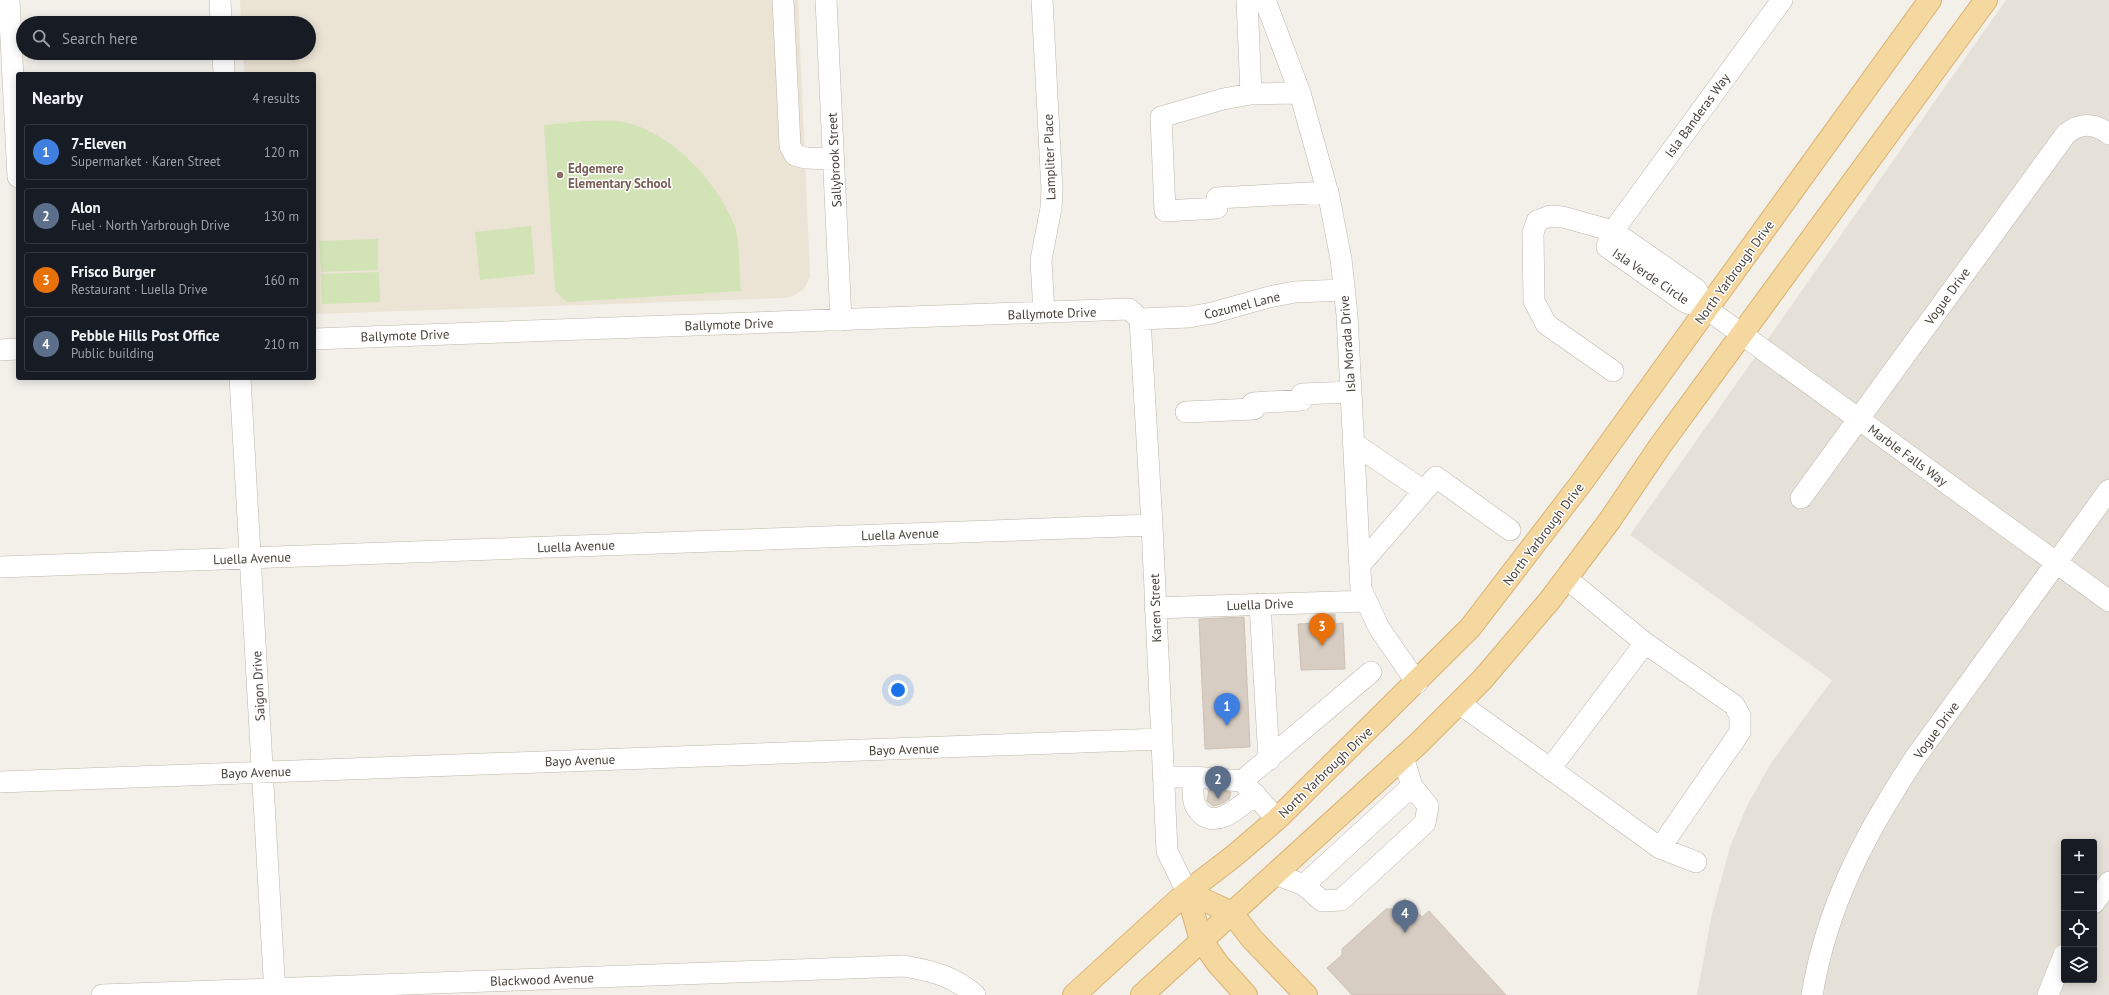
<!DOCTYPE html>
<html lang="en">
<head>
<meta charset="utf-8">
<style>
	body { margin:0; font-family:"PT Sans",sans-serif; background:#20242c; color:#f1f3f6 }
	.controls { position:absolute; right:12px; bottom:12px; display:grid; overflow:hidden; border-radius:4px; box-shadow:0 2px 10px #0003 }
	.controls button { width:36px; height:36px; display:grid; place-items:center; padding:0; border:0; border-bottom:1px solid #363941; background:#171b24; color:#f1f3f6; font:20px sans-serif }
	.you { position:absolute; left:898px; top:690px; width:14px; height:14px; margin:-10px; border:3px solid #fff; border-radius:50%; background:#1a73e8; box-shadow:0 0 0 6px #1a73e833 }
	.badge { display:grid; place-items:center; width:26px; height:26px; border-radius:50%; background:#ea580c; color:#fff; font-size:13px; font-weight:700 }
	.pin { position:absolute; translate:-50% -33px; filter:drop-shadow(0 1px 2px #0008) }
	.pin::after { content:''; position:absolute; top:21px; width:14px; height:12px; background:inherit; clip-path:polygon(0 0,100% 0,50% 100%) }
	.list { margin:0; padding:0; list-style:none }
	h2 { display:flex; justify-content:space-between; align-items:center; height:52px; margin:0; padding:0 16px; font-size:17px }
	h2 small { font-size:13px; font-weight:400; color:#9ea1a6 }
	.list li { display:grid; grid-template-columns:26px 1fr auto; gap:12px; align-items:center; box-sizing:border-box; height:56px; margin:0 8px 8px; padding:0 8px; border:1px solid #363941; border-radius:4px }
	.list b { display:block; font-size:15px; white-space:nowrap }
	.list p { margin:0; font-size:13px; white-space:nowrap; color:#9ea1a6 }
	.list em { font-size:13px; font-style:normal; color:#9ea1a6 }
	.icon { flex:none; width:22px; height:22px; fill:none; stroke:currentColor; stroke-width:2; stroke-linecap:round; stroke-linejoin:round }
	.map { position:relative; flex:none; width:2109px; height:995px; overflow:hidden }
	.search { position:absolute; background:#171b24; box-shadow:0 2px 10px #0003; left:16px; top:16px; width:300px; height:44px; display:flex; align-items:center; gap:10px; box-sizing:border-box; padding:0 14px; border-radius:22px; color:#9ea1a6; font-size:15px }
	.panel { position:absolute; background:#171b24; box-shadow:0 2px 10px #0003; left:16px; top:72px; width:300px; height:308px; border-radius:4px }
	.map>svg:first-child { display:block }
</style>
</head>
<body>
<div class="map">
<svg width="2109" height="995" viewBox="0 0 2109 995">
	<rect width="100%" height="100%" fill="#f3efe9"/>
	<path fill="#e6e1d8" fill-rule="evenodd" d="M2006,0H2109V995H1697L1711,918L1730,847L1747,806L1771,763L1832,680L1630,535ZM2064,842H2094V980H2064Z"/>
	<path fill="#ebe3d4" d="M240,0H798L810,276L804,289L793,296L784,298L314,314V74H244L243,53H309V23H241Z"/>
	<path fill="#d2e3b6" d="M584,121C595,121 607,120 618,121C668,128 718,181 735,227C740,242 739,274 741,291L567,302L555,291L544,125Z
		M531,226L535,274L480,280L475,232Z
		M378,239V270L321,272L319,241Z
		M379,272L380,302L322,304L321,274Z"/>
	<path fill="#d7cdc2" stroke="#cec1b3" d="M1335,614V624L1343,623L1345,669L1301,670L1298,624L1319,623L1318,615Z
		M1244,617L1250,747L1205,749L1199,619Z
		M1209,790L1231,792L1229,799L1221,804L1213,806L1207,801Z
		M1405,899L1422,917L1429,911L1506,995H1352L1327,968L1342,955V949L1386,909H1394Z"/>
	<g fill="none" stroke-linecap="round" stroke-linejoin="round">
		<g stroke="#beb6ac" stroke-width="22">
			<path id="minor" d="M9,0L18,177
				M220,0L221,23
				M783,0L790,146L795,155L806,158L834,159
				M826,0L841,320
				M1042,0L1052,190L1051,208L1041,260L1044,313
				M1247,0L1251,94
				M1265,0L1300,93L1329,197L1341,259L1347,315L1361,589L1379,628L1417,683
				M1782,0L1613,231L1607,247L1685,302L1707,309L2109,601
				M223,53L224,74
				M1300,93L1251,94L1223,99L1161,117L1165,211L1217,208V198L1328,192
				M1140,319L1152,525L1167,851L1187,892
				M1140,319L1189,317L1212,313L1269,297L1295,292L1343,290
				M314,339L1129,309L1140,319
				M0,350L18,349
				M1613,371L1546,324L1534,301L1533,233L1537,221L1550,216L1563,217L1613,231L1696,289L1707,309
				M240,378L275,995
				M1186,412L1254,409L1253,403L1302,400V394L1351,392
				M1353,443L1424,491
				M1801,498L2066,134C2081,122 2094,123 2109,134
				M1360,565L1436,477L1510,530
				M0,567L1152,525
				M1566,578L1645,643L1734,705L1740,716V732L1660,848
				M1260,604L1269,760
				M1155,608L1366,601
				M1459,703L1660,848L1696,862
				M1550,769L1645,643
				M1163,777H1193L1242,781L1277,819
				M1193,777C1193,785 1192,800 1196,807C1212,834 1240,807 1255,794
				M1242,781L1371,672
				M0,782L1161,739
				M1275,874L1304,885L1412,786L1403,757
				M1304,885L1322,901L1341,900L1425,823L1428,806L1412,786
				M2094,903L2109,882
				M102,995L904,966C932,971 954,976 975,995
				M1812,995C1827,905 1865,834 1915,758L2109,490
				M2048,995L2064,955"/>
		</g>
		<g stroke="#d9b271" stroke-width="24">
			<path id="major" d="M1187,892L1232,913L1252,939L1306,995
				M1187,892L1201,940L1218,964L1246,995
				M1074,995L1187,892L1234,856L1277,819L1470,628L1582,482L1930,0
				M1142,995L1419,743L1482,680L1550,600L1610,520L1660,446L1986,0"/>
		</g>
		<use href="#minor" stroke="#fff" stroke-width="21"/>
		<use href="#major" stroke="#f5d7a0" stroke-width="22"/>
	</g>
	<circle fill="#8d6e63" stroke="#fff" stroke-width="1.5" cx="560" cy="175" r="4"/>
	<g text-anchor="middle" stroke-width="3" stroke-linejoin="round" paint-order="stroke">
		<g font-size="13" fill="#463f38" stroke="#fff">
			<text transform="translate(1697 115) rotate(-54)" y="5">Isla Banderas Way</text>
			<text transform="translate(1049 157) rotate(-92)" y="5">Lampliter Place</text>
			<text transform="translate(834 160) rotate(-93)" y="5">Sallybrook Street</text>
			<text transform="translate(1734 272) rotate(-54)" y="5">North Yarbrough Drive</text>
			<text transform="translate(1651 276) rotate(34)" y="5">Isla Verde Circle</text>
			<text transform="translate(1947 296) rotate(-54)" y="5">Vogue Drive</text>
			<text transform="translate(1242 305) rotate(-14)" y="5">Cozumel Lane</text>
			<text transform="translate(1052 313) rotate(-2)" y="5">Ballymote Drive</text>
			<text transform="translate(729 324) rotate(-2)" y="5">Ballymote Drive</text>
			<text transform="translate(405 335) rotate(-2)" y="5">Ballymote Drive</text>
			<text transform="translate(1347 344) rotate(-94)" y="5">Isla Morada Drive</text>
			<text transform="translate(1908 455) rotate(36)" y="5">Marble Falls Way</text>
			<text transform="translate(900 534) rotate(-2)" y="5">Luella Avenue</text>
			<text transform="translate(1543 534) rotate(-53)" y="5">North Yarbrough Drive</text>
			<text transform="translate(576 546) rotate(-2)" y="5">Luella Avenue</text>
			<text transform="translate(252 558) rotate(-2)" y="5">Luella Avenue</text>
			<text transform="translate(1260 604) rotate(-2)" y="5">Luella Drive</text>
			<text transform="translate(1155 608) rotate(-92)" y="5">Karen Street</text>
			<text transform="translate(258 686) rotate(-93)" y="5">Saigon Drive</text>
			<text transform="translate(1936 730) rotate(-54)" y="5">Vogue Drive</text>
			<text transform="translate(904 749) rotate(-2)" y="5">Bayo Avenue</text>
			<text transform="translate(580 760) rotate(-2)" y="5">Bayo Avenue</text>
			<text transform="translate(256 772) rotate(-2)" y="5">Bayo Avenue</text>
			<text transform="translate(1325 772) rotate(-44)" y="5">North Yarbrough Drive</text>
			<text transform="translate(542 979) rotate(-2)" y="5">Blackwood Avenue</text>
		</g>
		<g font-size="13" font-weight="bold" fill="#785e54" stroke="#fff" text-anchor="start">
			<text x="568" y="173">Edgemere<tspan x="568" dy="15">Elementary School</tspan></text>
		</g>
	</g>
</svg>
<div class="controls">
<button>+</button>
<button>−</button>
<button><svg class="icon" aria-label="locate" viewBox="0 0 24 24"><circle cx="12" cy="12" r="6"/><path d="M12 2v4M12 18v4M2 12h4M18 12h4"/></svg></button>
<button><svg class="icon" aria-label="layers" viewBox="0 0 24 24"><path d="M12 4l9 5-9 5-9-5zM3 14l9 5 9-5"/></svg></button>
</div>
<div class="you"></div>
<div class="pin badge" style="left:1227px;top:726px;background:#3f7fe0">1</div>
<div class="pin badge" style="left:1218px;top:799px;background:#5c6f8a">2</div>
<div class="pin badge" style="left:1322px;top:646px;background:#e8710a">3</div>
<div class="pin badge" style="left:1405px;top:933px;background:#5c6f8a">4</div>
<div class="search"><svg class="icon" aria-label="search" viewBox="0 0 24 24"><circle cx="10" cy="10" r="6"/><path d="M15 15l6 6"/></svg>Search here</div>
<section class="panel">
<h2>Nearby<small>4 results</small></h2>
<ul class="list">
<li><span class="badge" style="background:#3f7fe0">1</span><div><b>7-Eleven</b><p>Supermarket · Karen Street</p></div><em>120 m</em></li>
<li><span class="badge" style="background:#5c6f8a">2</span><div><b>Alon</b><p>Fuel · North Yarbrough Drive</p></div><em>130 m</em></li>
<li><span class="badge" style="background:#e8710a">3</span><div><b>Frisco Burger</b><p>Restaurant · Luella Drive</p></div><em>160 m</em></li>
<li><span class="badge" style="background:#5c6f8a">4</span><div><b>Pebble Hills Post Office</b><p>Public building</p></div><em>210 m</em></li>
</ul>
</section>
</div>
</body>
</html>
